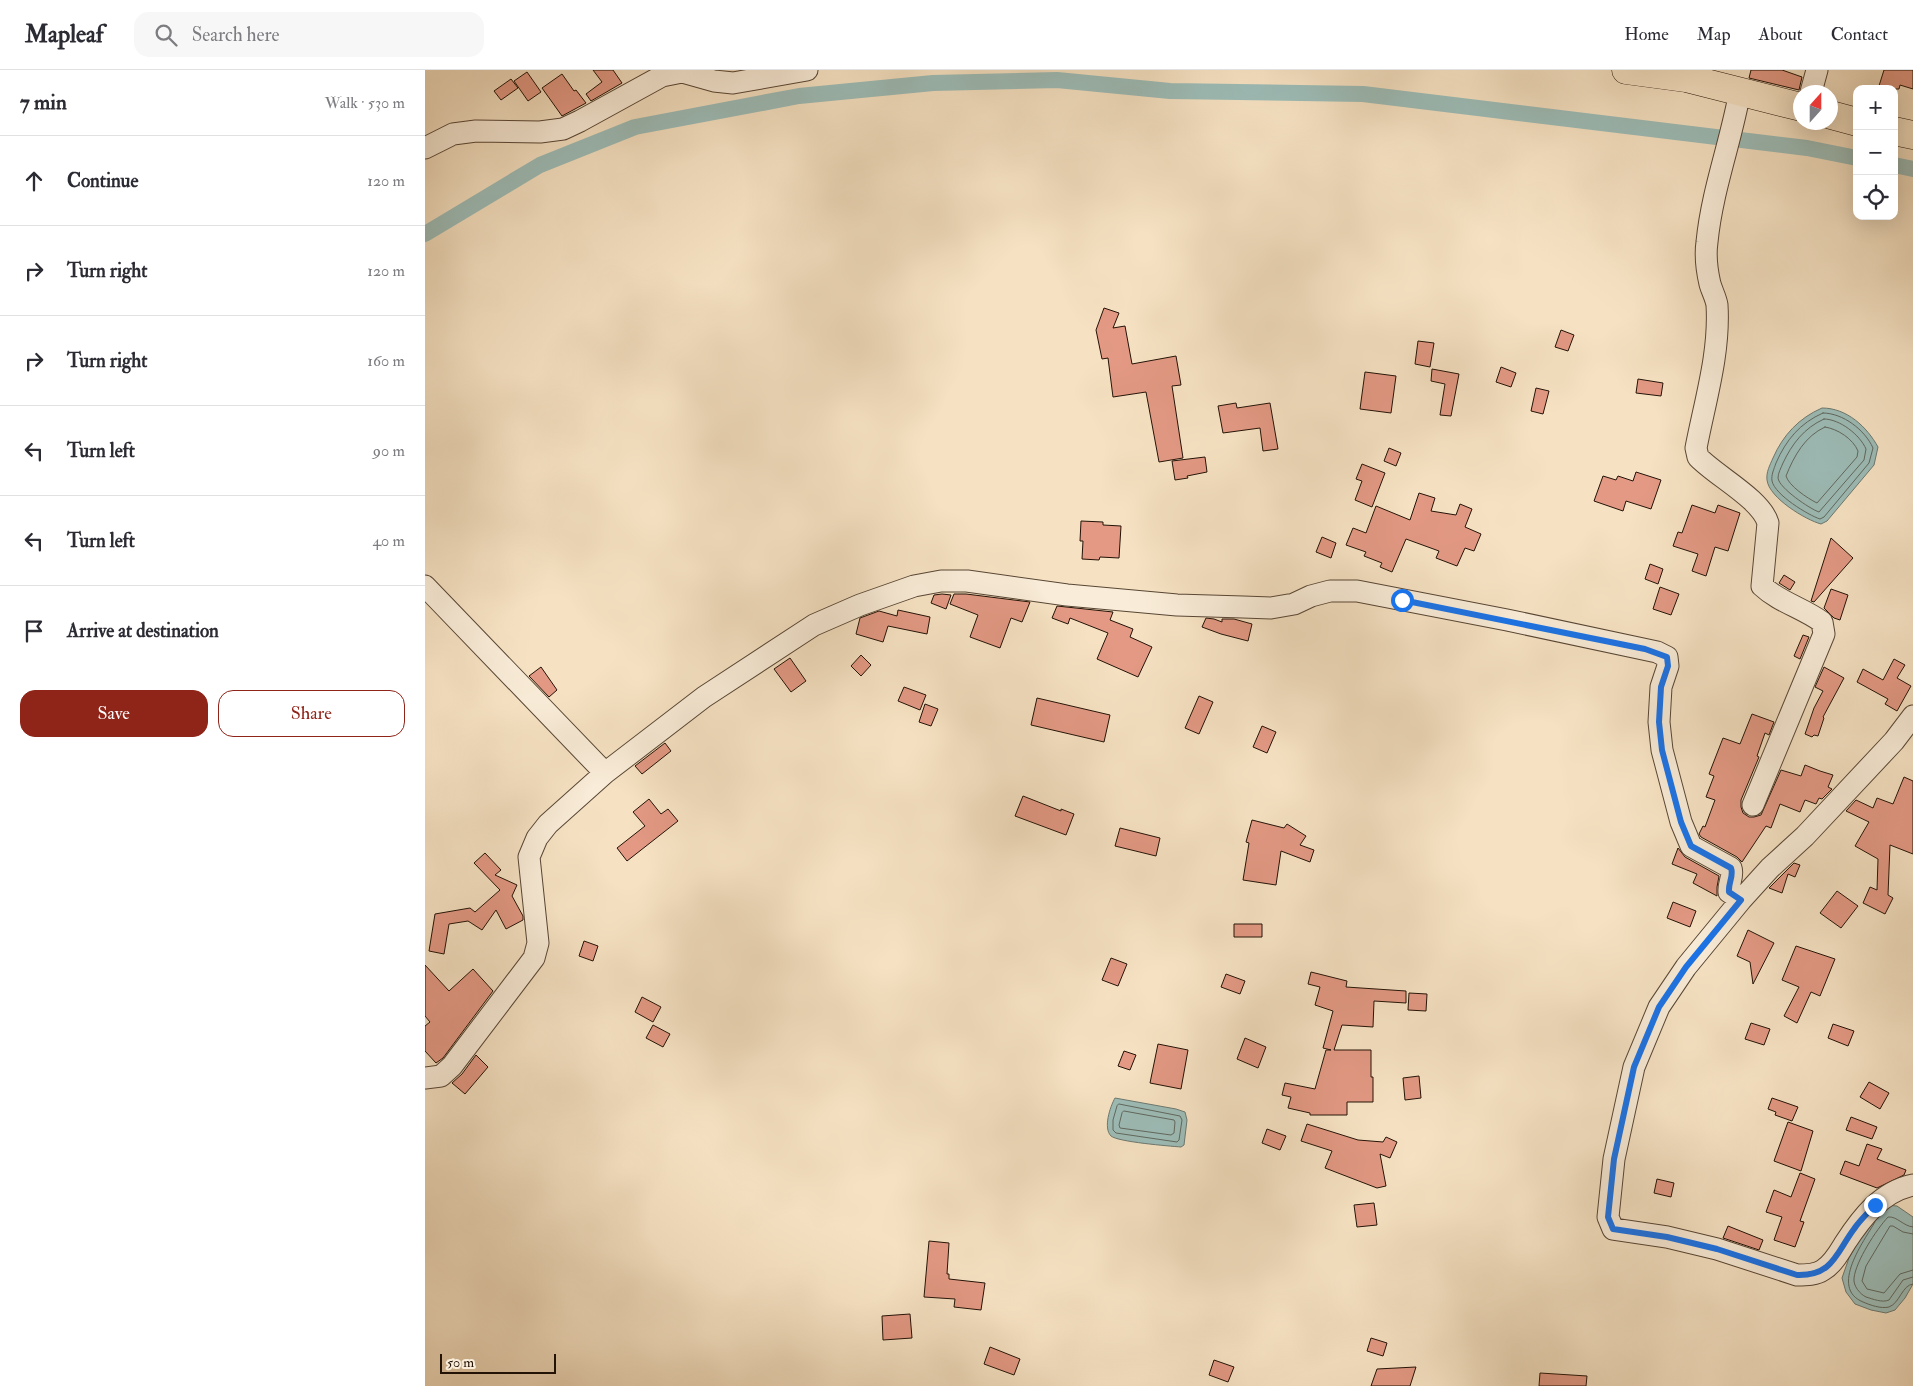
<!DOCTYPE html>
<html lang="en">
<head>
<meta charset="utf-8">
<style>
	body { margin:0; font-family:"IM FELL Double Pica",serif; background:#f7f7f7; color:#2b2b33 }
	.controls { position:absolute; right:15px; top:15px; display:grid; overflow:hidden; border-radius:10px; box-shadow:0 5px 20px #0002 }
	.controls button { width:45px; height:45px; display:grid; place-items:center; padding:0; border:0; border-bottom:1px solid #e1e1e2; background:#fff; color:#2b2b33; font:25px sans-serif }
	.compass { position:absolute; left:1368px; top:15px; width:45px; height:45px; border-radius:50%; background:#fff; box-shadow:0 5px 20px #0002; rotate:21deg }
	.scale { position:absolute; left:15px; bottom:12px; width:116px; box-sizing:border-box; padding-left:5px; border:2px solid #231206; border-top:0; font-size:14px; line-height:18px; white-space:nowrap; color:#231206; -webkit-text-stroke:4px #f9ecd8; paint-order:stroke }
	.stop { position:absolute; width:15px; height:15px; margin:-11px; border:4px solid #1a73e8; border-radius:50%; background:#fff }
	.stop.end { background:#1a73e8; border-color:#fff; box-shadow:0 1px 5px #0008 }
	.list { margin:0; padding:0; list-style:none }
	h2 { display:flex; justify-content:space-between; align-items:center; height:65px; margin:0; padding:0 20px; font-size:21px }
	h2 small { font-size:16px; font-weight:400; color:#7c7c81 }
	.list li { display:grid; grid-template-columns:32px 1fr auto; gap:15px; align-items:center; box-sizing:border-box; height:90px; padding:0 20px; border-top:1px solid #e1e1e2 }
	.list b { display:block; font-size:19px; white-space:nowrap }
	.list em { font-size:16px; font-style:normal; color:#7c7c81 }
	.actions { display:flex; gap:10px; padding:15px 20px }
	.actions a { flex:1; padding:11px 0; border:1px solid #8f2418; border-radius:15px; text-align:center; font-size:18px; color:#8f2418 }
	.actions .main { background:#8f2418; color:#fff }
	.icon { flex:none; width:28px; height:28px; fill:none; stroke:currentColor; stroke-width:2; stroke-linecap:round; stroke-linejoin:round }
	.map { position:relative; flex:none; width:1488px; height:1316px; overflow:hidden }
	header { display:flex; align-items:center; gap:30px; box-sizing:border-box; height:70px; padding:0 25px; background:#fff; border-bottom:1px solid #e1e1e2 }
	header strong { font-size:24px }
	nav { display:flex; gap:28px; margin-inline-start:auto; font-size:18px }
	.search { width:350px; height:45px; background:#f7f7f7; display:flex; align-items:center; gap:12px; box-sizing:border-box; padding:0 18px; border-radius:15px; color:#7c7c81; font-size:19px }
	main { display:flex }
	aside { flex:1; background:#fff }
	.map>svg:first-child { display:block }
</style>
</head>
<body>
<header>
<strong>Mapleaf</strong>
<div class="search"><svg class="icon" aria-label="search" viewBox="0 0 24 24"><circle cx="10" cy="10" r="6"/><path d="M15 15l6 6"/></svg>Search here</div>
<nav><a>Home</a><a>Map</a><a>About</a><a>Contact</a></nav>
</header>
<main>
<aside>
<h2>7 min<small>Walk · 530 m</small></h2>
<ul class="list">
<li><svg class="icon" aria-label="ahead" viewBox="0 0 24 24"><path d="M12 20V5M6 11l6-6 6 6"/></svg><div><b>Continue</b></div><em>120 m</em></li>
<li><svg class="icon" aria-label="right" viewBox="0 0 24 24"><path d="M7 20v-9h11M14 6l5 5-5 5"/></svg><div><b>Turn right</b></div><em>120 m</em></li>
<li><svg class="icon" aria-label="right" viewBox="0 0 24 24"><path d="M7 20v-9h11M14 6l5 5-5 5"/></svg><div><b>Turn right</b></div><em>160 m</em></li>
<li><svg class="icon" aria-label="left" viewBox="0 0 24 24"><path d="M17 20v-9H6M10 6l-5 5 5 5"/></svg><div><b>Turn left</b></div><em>90 m</em></li>
<li><svg class="icon" aria-label="left" viewBox="0 0 24 24"><path d="M17 20v-9H6M10 6l-5 5 5 5"/></svg><div><b>Turn left</b></div><em>40 m</em></li>
<li><svg class="icon" aria-label="arrive" viewBox="0 0 24 24"><path d="M6 21V4h12l-3 4 3 4H6"/></svg><div><b>Arrive at destination</b></div></li>
</ul>
<div class="actions"><a class="main">Save</a><a>Share</a></div>
</aside>
<div class="map">
<svg width="1488" height="1316" viewBox="0 0 1488 1316">
	<rect width="100%" height="100%" fill="#f6e2c3"/>
	<filter id="stains"><feTurbulence type="fractalNoise" baseFrequency=".004" numOctaves="4"/><feColorMatrix values="0 0 0 0 .2 0 0 0 0 .09 0 0 0 0 .02 0 0 0 .5 -.17"/></filter>
	<radialGradient id="worn" r=".72"><stop offset=".6" stop-color="#630" stop-opacity="0"/><stop offset="1" stop-color="#630" stop-opacity=".3"/></radialGradient>
	<path fill="#9dbdb8" stroke="#6c7971" d="M1397,338C1422,338 1442,357 1453,377L1449,395L1402,451L1396,454C1381,450 1344,428 1342,410C1341,402 1345,395 1348,388C1358,365 1374,348 1397,338Z
		M690,1028L751,1039L760,1042L762,1050L759,1075L756,1077C744,1076 693,1072 686,1066C678,1058 685,1037 690,1028Z
		M1459,1135L1472,1136L1488,1147V1214L1480,1228L1470,1240L1461,1243L1446,1240L1430,1234L1421,1222L1417,1208L1424,1188L1446,1149Z"/>
	<g fill="none" stroke-linecap="round" stroke-linejoin="round">
		<path stroke="#60685f" stroke-width="1" d="M1398,343C1418,343 1440,360 1448,378L1444,393L1399,447L1395,449C1383,445 1350,425 1347,411C1346,405 1349,399 1351,393C1361,370 1375,353 1398,343Z
			M1399,349C1415,349 1435,365 1441,379L1439,390L1394,442C1385,439 1354,418 1353,408C1353,403 1356,398 1358,393C1367,374 1379,358 1399,349Z
			M1400,357C1413,359 1428,369 1433,381L1432,387L1392,433C1382,428 1364,416 1361,406C1369,386 1380,366 1400,357Z
			M694,1034L755,1046L757,1050L754,1070L752,1072L691,1063L688,1060V1050L692,1036Z
			M699,1041L749,1050L750,1052L749,1063L746,1065L695,1058L694,1055L697,1043Z
			M1450,1152C1439,1171 1404,1218 1438,1232C1445,1235 1456,1239 1464,1237C1475,1233 1477,1215 1488,1214
			M1488,1157C1478,1156 1472,1146 1463,1147C1451,1160 1431,1191 1429,1208C1428,1216 1435,1224 1441,1227C1448,1229 1457,1233 1464,1230L1478,1210L1488,1207
			M1488,1164L1478,1162L1468,1156H1465L1441,1196L1437,1211L1442,1219L1459,1223L1475,1204L1488,1200"/>
		<path stroke="#9dbdb8" stroke-width="16" d="M1469,95L1488,99
			M0,164L115,95L210,57L374,26L508,13L632,10L745,21L938,24L1382,78L1432,88"/>
	</g>
	<path fill="#e39984" stroke="#231206" d="M168,0H188L197,13L166,31L161,24L177,12Z
		M1326,0H1357L1377,7L1374,20L1324,8Z
		M1459,0H1488V19L1475,15L1474,19H1453Z
		M102,2L116,22L103,31L89,11Z
		M137,4L149,21L151,20L161,33L137,46L117,18Z
		M86,9L93,18L76,30L69,21Z
		M679,238L694,243L688,258L700,256L707,294L751,286L756,315L747,316L758,388L734,392L721,322L688,327L683,288L677,289L671,260Z
		M1136,260L1149,265L1143,281L1130,277Z
		M993,271L1009,273L1005,297L990,294Z
		M1076,297L1091,303L1086,317L1071,312Z
		M1007,299L1034,304L1026,346L1015,345L1020,314L1006,311Z
		M940,302L971,306L966,343L935,339Z
		M1213,309L1238,313L1236,326L1211,323Z
		M1111,318L1124,321L1118,344L1106,341Z
		M811,333L812,338L845,333L853,379L838,381L835,358L798,363L793,336Z
		M964,378L976,383L971,396L959,391Z
		M780,387L782,402L762,406L763,408L750,410L747,391Z
		M937,394L960,403L947,437L930,430L937,411L931,409Z
		M1211,402L1236,410L1226,439L1201,431L1198,441L1169,431L1178,406L1191,410L1193,406L1208,411Z
		M994,423L1010,428L1006,441L1031,445L1035,434L1047,439L1040,457L1056,464L1049,481L1040,478L1032,496L1011,488L1014,481L981,469L967,502L955,497L957,493L939,486L941,482L921,475L928,458L941,463L951,436L985,450Z
		M1267,435L1290,443L1293,435L1315,443L1303,481L1290,477L1281,506L1267,501L1273,484L1248,476L1253,462L1257,463Z
		M656,451L678,452V455L696,456L694,488L675,487L674,490L657,489L658,471H655Z
		M897,467L911,473L906,488L891,482Z
		M1406,468L1428,488L1389,532L1386,531Z
		M1225,494L1238,499L1233,514L1220,509Z
		M1359,505L1370,512L1365,520L1354,513Z
		M1235,517L1254,524L1246,545L1228,539Z
		M1406,519L1423,525L1415,550L1409,548L1399,538Z
		M517,524L526,525L521,539L506,533L509,525Z
		M529,524H541L605,532L597,552L586,548L575,578L545,567L553,545L525,534Z
		M632,536L688,542L685,550L708,559L705,567L727,577L713,607L672,589L683,563L645,548L643,554L627,548Z
		M473,540L505,547L502,564L463,556L458,572L431,564L435,548L454,541L472,546Z
		M781,548L789,549L797,552V549H809L827,554L823,571L796,564L777,557Z
		M1378,565L1384,567L1375,589L1369,586Z
		M436,585L446,595L436,606L426,596Z
		M365,588L381,611L366,622L349,599Z
		M1469,589L1480,595L1472,608L1486,616L1472,641L1460,634L1463,629L1432,612L1438,599L1458,610Z
		M116,597L132,620L124,627L104,606Z
		M1399,597L1419,608L1398,647L1399,648L1393,666L1389,665L1387,667L1380,664L1389,638L1398,621L1390,617Z
		M479,617L501,625L495,640L473,631Z
		M774,626L788,632L774,664L760,658Z
		M612,628L685,645L679,672L606,655Z
		M500,634L513,639L506,656L494,652Z
		M1327,644L1349,652L1344,665L1340,663L1332,686L1334,687L1316,730V737L1318,743L1324,747H1329L1336,745L1356,700L1376,706L1380,695L1395,701L1408,705L1403,717L1407,719L1397,729L1394,728L1391,734L1380,730L1375,742L1355,734L1346,758L1341,756L1317,792L1312,787L1276,767L1274,764L1278,756L1280,757L1290,730L1281,727L1289,706L1284,704L1298,668L1315,674Z
		M837,656L851,662L842,683L828,677Z
		M240,673L246,681L217,704L210,696Z
		M1479,707L1488,711V784L1465,775L1463,825L1468,828L1460,844L1438,833L1445,817L1452,820L1453,789L1430,776L1444,752L1421,741L1431,730L1448,738L1452,728L1468,734Z
		M598,726L636,741V739L649,744L641,765L590,746Z
		M224,729L236,744L243,739L253,751L202,791L192,778L220,756L208,742Z
		M827,750L859,758L862,754L881,766L875,775L889,780L885,792L856,781L851,815L818,810L824,773L821,772Z
		M695,758L735,768L731,786L690,776Z
		M1253,778L1260,787L1294,806L1292,817V826L1268,813L1272,804L1247,794Z
		M60,783L76,800L70,805L92,815L87,826L98,846V850L81,859L71,840L57,860L43,851L24,854L19,884L4,881L10,844L45,838L50,842L75,820L49,793Z
		M1369,793L1375,795L1370,807L1363,804L1357,823L1344,818Z
		M1412,821L1433,836L1416,858L1395,843Z
		M1248,832L1271,841L1265,857L1242,848Z
		M809,854H837V867H809Z
		M1323,860L1349,873L1328,914L1325,892L1312,886Z
		M159,871L173,876L168,891L154,886Z
		M1371,876L1410,889L1395,926L1386,922L1372,953L1359,946L1374,917L1357,910Z
		M686,888L702,894L693,916L677,910Z
		M0,895L24,921L48,899L68,921L18,988L11,993L0,981V956L5,952L0,946Z
		M886,902L922,911L921,917L981,921V933L949,931L948,957L917,955L909,980H946V1007H948V1032H922V1045H885V1043L863,1038L866,1027L857,1025L860,1013L890,1019L901,980H906L898,978L908,941L890,935L895,917L883,914Z
		M801,904L820,911L815,924L796,917Z
		M984,923L1002,924L1001,941L983,940Z
		M217,927L236,937L228,952L210,942Z
		M1326,953L1345,959L1339,975L1320,969Z
		M1408,954L1429,961L1423,976L1403,968Z
		M228,955L245,964L238,977L221,968Z
		M820,968L841,977L833,998L812,989Z
		M733,974L763,980L756,1019L725,1013Z
		M699,981L711,985L705,1000L693,996Z
		M51,985L63,997L40,1024L27,1013L37,1004Z
		M994,1006L996,1028L980,1030L978,1008Z
		M1444,1012L1464,1023L1455,1039L1435,1027Z
		M1347,1028L1373,1037L1367,1051L1350,1045L1351,1042L1343,1039Z
		M1426,1047L1452,1057L1447,1069L1421,1060Z
		M1363,1052L1388,1061L1376,1101L1349,1091Z
		M882,1054L933,1070L958,1072L961,1067L972,1072L965,1088L955,1084L961,1116L952,1118L900,1098L907,1081L876,1071Z
		M842,1059L861,1066L855,1080L837,1073Z
		M1442,1074L1457,1079L1452,1089L1481,1100L1479,1105L1452,1118L1415,1104L1420,1091L1434,1096Z
		M1375,1103L1390,1109L1375,1151L1379,1152L1370,1177L1349,1170L1357,1147L1341,1142L1349,1120L1366,1127Z
		M1232,1109L1249,1113L1246,1127L1229,1123Z
		M949,1133L952,1155L932,1157L929,1135Z
		M1303,1156L1338,1170L1334,1180L1298,1168Z
		M504,1171L524,1173L522,1204H524V1209L560,1213L556,1240L529,1237L530,1229L499,1227Z
		M485,1244L487,1268L458,1270L457,1246Z
		M946,1268L962,1273L958,1286L942,1281Z
		M565,1277L595,1289L589,1305L559,1294Z
		M789,1290L809,1297L803,1312L784,1305Z
		M991,1297L985,1316H946L952,1299Z
		M1115,1303L1162,1306L1161,1316H1114Z"/>
	<g fill="none" stroke-linecap="round" stroke-linejoin="round">
		<g stroke="#584635" stroke-width="23">
			<path id="minor" d="M1315,21C1306,72 1287,120 1282,172C1280,186 1282,201 1285,214C1287,221 1291,228 1292,235C1295,283 1280,331 1271,378L1273,387C1291,406 1336,429 1343,453L1337,516C1354,532 1378,538 1397,552L1399,564L1328,735
				M1386,22L1392,0
				M0,78L28,64L51,61L115,62L138,59L155,51L237,6L257,2L289,11L308,13L382,0
				M0,516L180,703
				M1488,646L1469,671L1380,766L1345,798L1316,830L1261,897L1234,937L1209,997L1189,1089L1183,1147L1188,1159L1242,1167L1292,1179L1372,1205C1381,1205 1391,1205 1398,1200C1408,1194 1414,1183 1420,1173C1437,1147 1456,1122 1488,1115
				M0,1008L16,1006L27,996L109,888L113,873L104,787L112,768L123,754L180,703L279,627L389,555L435,535L489,516L516,511H542L642,525L752,535L818,537L846,538L869,534L886,526L905,521H932L1082,550L1232,582L1242,587L1243,596L1236,617L1234,652L1237,680L1256,752L1266,776L1306,798C1309,806 1303,813 1304,822L1316,830"/>
		</g>
		<g stroke="#231206" stroke-width="29">
			<path id="major" d="M1201,0L1261,8L1376,37
				M1406,45L1432,52
				M1469,61L1488,65"/>
		</g>
		<use href="#minor" stroke="#f9ecd8" stroke-width="21"/>
		<use href="#major" stroke="#f6e2c3" stroke-width="28"/>
	</g>
	<g fill="none" stroke-linecap="round" stroke-linejoin="round">
		<path stroke="#1a73e8" stroke-width="6" d="M977,530L1220,579L1242,587L1243,596L1236,617L1234,652L1237,680L1256,752L1266,776L1306,798C1309,806 1303,813 1304,822L1316,830L1261,897L1234,937L1209,997L1189,1089L1183,1147L1188,1159L1242,1167L1292,1179L1372,1205C1408,1206 1411,1183 1429,1159C1435,1150 1443,1143 1450,1135"/>
	</g>
	<rect width="100%" height="100%" filter="url(#stains)"/>
	<rect width="100%" height="100%" fill="url(#worn)"/>
</svg>
<div class="controls">
<button>+</button>
<button>−</button>
<button><svg class="icon" aria-label="locate" viewBox="0 0 24 24"><circle cx="12" cy="12" r="6"/><path d="M12 2v4M12 18v4M2 12h4M18 12h4"/></svg></button>
</div>
<svg class="compass" viewBox="-18 -18 36 36"><path d="M0-13l5 13h-10z" fill="#e53935"/><path d="M0 13l5-13h-10z" fill="#7c7c81"/></svg>
<div class="scale">50 m</div>
<div class="stop" style="left:977px;top:530px"></div>
<div class="stop end" style="left:1450px;top:1135px"></div>
</div>
</main>
</body>
</html>
